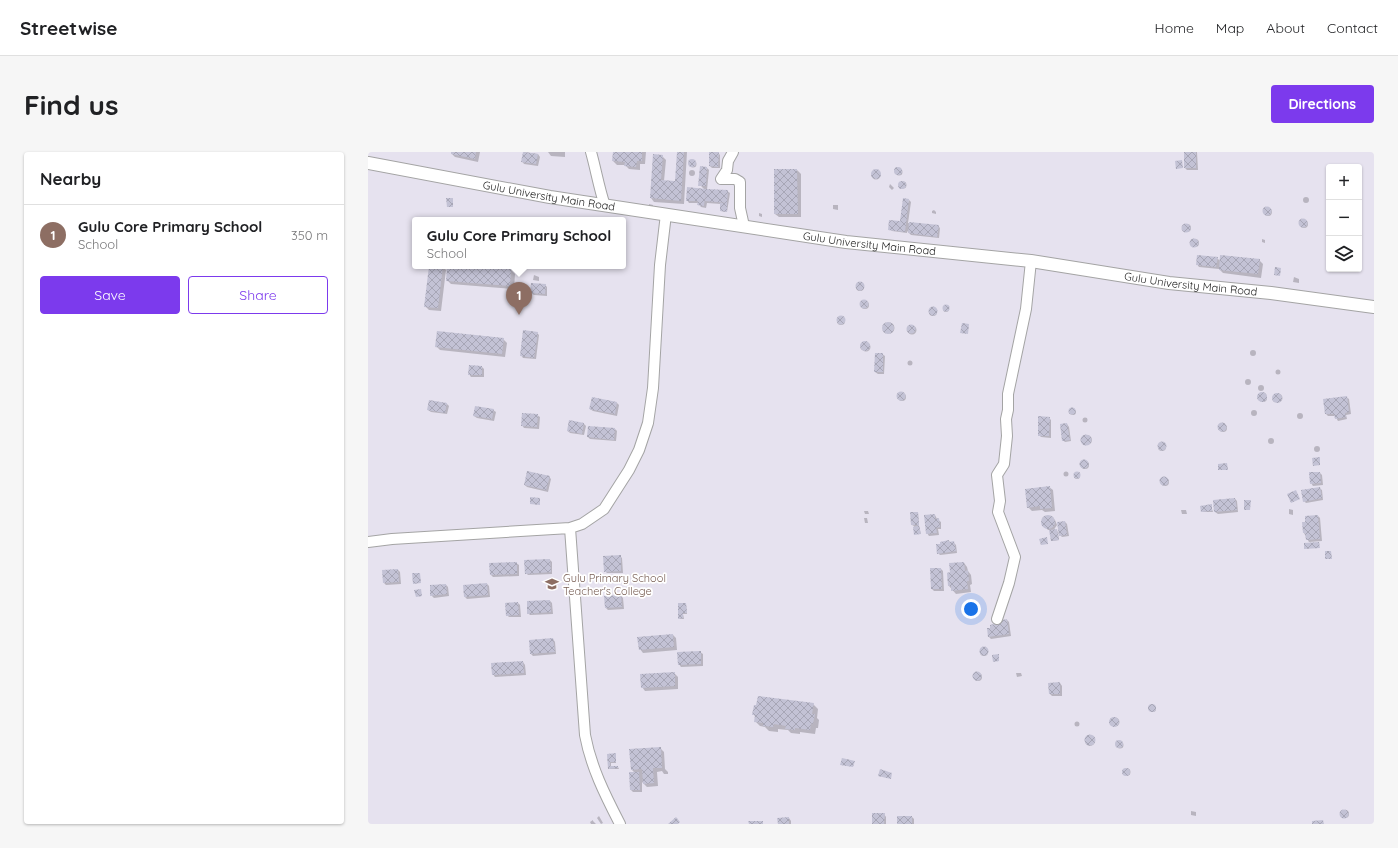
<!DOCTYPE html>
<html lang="en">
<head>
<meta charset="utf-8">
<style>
	body { margin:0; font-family:Quicksand,sans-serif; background:#f6f6f6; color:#202124 }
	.controls { position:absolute; right:12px; top:12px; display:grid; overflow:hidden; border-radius:4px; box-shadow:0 1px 3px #0004 }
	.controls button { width:36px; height:36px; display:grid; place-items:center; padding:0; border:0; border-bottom:1px solid #e0e0e0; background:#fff; color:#202124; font:20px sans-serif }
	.you { position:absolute; left:603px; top:457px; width:14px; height:14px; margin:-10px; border:3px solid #fff; border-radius:50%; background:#1a73e8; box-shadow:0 0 0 6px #1a73e833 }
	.badge { display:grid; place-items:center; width:26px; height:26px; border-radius:50%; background:#7c3aed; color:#fff; font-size:13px; font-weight:700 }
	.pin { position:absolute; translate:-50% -33px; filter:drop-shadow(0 1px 2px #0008) }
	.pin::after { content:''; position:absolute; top:21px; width:14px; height:12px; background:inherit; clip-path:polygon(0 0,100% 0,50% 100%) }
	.popup { position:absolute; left:44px; top:65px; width:214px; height:52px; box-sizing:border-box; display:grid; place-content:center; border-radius:4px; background:#fff; filter:drop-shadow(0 1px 3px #0005); font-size:13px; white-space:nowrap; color:#757577 }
	.popup b { font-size:15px; color:#202124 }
	.popup::after { content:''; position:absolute; left:50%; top:100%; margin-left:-8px; border:8px solid transparent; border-top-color:#fff }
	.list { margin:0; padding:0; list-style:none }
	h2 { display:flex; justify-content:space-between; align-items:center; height:52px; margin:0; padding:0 16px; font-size:17px }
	h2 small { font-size:13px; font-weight:400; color:#757577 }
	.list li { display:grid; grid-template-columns:26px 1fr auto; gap:12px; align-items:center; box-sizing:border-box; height:60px; padding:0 16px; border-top:1px solid #e0e0e0 }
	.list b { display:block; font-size:15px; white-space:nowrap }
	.list p { margin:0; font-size:13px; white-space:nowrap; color:#757577 }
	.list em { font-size:13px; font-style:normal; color:#757577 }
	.actions { display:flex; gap:8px; padding:12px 16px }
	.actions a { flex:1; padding:9px 0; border:1px solid #7c3aed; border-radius:4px; text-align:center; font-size:14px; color:#7c3aed }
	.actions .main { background:#7c3aed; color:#fff }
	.icon { flex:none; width:22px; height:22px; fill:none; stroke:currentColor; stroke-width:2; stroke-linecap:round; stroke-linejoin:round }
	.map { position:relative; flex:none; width:1006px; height:672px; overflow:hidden; border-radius:4px }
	header { display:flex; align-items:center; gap:24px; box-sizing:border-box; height:56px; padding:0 20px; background:#fff; border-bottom:1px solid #e0e0e0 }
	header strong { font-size:19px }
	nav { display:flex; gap:22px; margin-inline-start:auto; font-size:14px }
	.intro { display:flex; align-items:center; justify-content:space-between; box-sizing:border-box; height:96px; padding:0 24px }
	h1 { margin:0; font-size:28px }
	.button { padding:10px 18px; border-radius:4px; background:#7c3aed; color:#fff; font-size:14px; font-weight:700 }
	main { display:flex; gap:24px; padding:0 24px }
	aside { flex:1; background:#fff; border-radius:4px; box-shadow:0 1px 3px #0004 }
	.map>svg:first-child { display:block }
</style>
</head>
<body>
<header>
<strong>Streetwise</strong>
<nav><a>Home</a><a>Map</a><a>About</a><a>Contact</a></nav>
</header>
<div class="intro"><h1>Find us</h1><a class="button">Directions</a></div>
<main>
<aside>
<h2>Nearby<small></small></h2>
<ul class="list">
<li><span class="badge" style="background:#8d6e63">1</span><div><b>Gulu Core Primary School</b><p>School</p></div><em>350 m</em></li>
</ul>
<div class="actions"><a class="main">Save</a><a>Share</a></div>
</aside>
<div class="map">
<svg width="1006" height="672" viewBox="0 0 1006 672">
	<defs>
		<pattern id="building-cross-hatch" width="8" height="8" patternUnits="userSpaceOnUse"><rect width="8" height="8" fill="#c3c2d5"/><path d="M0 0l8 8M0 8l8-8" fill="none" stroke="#a7a6b6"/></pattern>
	</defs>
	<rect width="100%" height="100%" fill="#e6e2ef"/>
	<path fill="#0003" d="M84,0H112L110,10L87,5L84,2Z
		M156,0L170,2L172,5L170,14L156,12L154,9Z
		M180,0H197V5L183,4Z
		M246,0H278L277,12H272V18L261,17L257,13H249L245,9Z
		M310,0H319L316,52L286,50L283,46L294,4L298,8L296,29L308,30Z
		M817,0H829L830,18H819L817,16Z
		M350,1L352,3V16H344L342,14Z
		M321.5 12a3.5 3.5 0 1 1 7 0a3.5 3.5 0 1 1-7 0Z
		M339,16L341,18L339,38L359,39L362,41L359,60L353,59V52L339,51L338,56L333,55L330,51H321L319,48L336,37L332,33Z
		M527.5 20a3.5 3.5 0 1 1 7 0a3.5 3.5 0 1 1-7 0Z
		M407,18H429L433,22V65H411L407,62Z
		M321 21a3 3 0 1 1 6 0a3 3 0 1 1-6 0Z
		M503.5 23a4.5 4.5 0 1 1 9 0a4.5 4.5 0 1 1-9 0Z
		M531.5 33a3.5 3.5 0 1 1 7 0a3.5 3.5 0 1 1-7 0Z
		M522,32L526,36L524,38L521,35Z
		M935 48a3 3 0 1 1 6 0a3 3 0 1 1-6 0Z
		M541,48L543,50L540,71L570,74L572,76L571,86L543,83L539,79V81L524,79L521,77L533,70Z
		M281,52L285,53V57L281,56Z
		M465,53H470V58L465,57Z
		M896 60a4 4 0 1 1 8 0a4 4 0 1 1-8 0Z
		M566,58L568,60V62L564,61V59Z
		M391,61L394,62V65L391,64Z
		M932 72a4 4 0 1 1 8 0a4 4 0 1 1-8 0Z
		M815 76a4 4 0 1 1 8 0a4 4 0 1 1-8 0Z
		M894,87L897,88V91L894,90Z
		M823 91a4 4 0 1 1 8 0a4 4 0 1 1-8 0Z
		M849,106L853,110L891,108L895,112L893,126L855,121L851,117L831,115L829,112Z
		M62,114H74L78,118L73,159L61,158L57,154Z
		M80,114L143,118L147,122L146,137L83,132L79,128Z
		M166,123L171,125V129L165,128Z
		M926,125L931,127V131L925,130Z
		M488 135a4 4 0 1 1 8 0a4 4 0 1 1-8 0Z
		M177,133L179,135V144L166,143L163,141Z
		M493 153a4 4 0 1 1 8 0a4 4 0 1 1-8 0Z
		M575 157a3 3 0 1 1 6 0a3 3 0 1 1-6 0Z
		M561 160a4 4 0 1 1 8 0a4 4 0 1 1-8 0Z
		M469 169a4 4 0 1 1 8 0a4 4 0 1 1-8 0Z
		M515.5 176a5.5 5.5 0 1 1 11 0a5.5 5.5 0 1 1-11 0Z
		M539.5 178a4.5 4.5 0 1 1 9 0a4.5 4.5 0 1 1-9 0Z
		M169,181L171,183L168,207L155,206L153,203Z
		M135,187L139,191L137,205L72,198L68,194Z
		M493.5 195a4.5 4.5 0 1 1 9 0a4.5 4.5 0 1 1-9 0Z
		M882 201a3 3 0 1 1 6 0a3 3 0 1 1-6 0Z
		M514,202L517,204L516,222H510L507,220Z
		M539.5 211a2.5 2.5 0 1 1 5 0a2.5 2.5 0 1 1-5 0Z
		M114,215L116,217V225H103L101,222Z
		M907.5 220a2.5 2.5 0 1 1 5 0a2.5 2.5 0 1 1-5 0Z
		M877 230a3 3 0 1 1 6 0a3 3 0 1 1-6 0Z
		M890 236a3 3 0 1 1 6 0a3 3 0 1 1-6 0Z
		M530 245a4 4 0 1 1 8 0a4 4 0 1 1-8 0Z
		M905.5 246a4.5 4.5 0 1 1 9 0a4.5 4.5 0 1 1-9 0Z
		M891 246a4 4 0 1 1 8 0a4 4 0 1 1-8 0Z
		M978,245L981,247L983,262L978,263L979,267L970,269L967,264H960L958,262Z
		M249,251L251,253L249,264L225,259L222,257Z
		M79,252L81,254L79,262L63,260L60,258Z
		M702 260a3 3 0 1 1 6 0a3 3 0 1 1-6 0Z
		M125,258L128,260L126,269L109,266L106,264Z
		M883 261a3 3 0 1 1 6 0a3 3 0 1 1-6 0Z
		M929 264a3 3 0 1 1 6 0a3 3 0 1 1-6 0Z
		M169,263L172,265L171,277L156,276L154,273Z
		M714.5 268a2.5 2.5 0 1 1 5 0a2.5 2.5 0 1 1-5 0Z
		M681,266L683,268V286L673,285L671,283Z
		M851 276a4 4 0 1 1 8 0a4 4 0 1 1-8 0Z
		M216,272L218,274L216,283L202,281L200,279Z
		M699,272L701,275L703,289L697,290L695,288Z
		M247,277L249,279L248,289L222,287L220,285Z
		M714 288a5 5 0 1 1 10 0a5 5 0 1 1-10 0Z
		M900 289a3 3 0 1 1 6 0a3 3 0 1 1-6 0Z
		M790 295a4 4 0 1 1 8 0a4 4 0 1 1-8 0Z
		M946 297a3 3 0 1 1 6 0a3 3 0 1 1-6 0Z
		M713 313a4 4 0 1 1 8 0a4 4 0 1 1-8 0Z
		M695.5 322a2.5 2.5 0 1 1 5 0a2.5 2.5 0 1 1-5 0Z
		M706 324a3 3 0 1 1 6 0a3 3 0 1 1-6 0Z
		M952,321L954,323L955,333L945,334L943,331Z
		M181,325L183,327L180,340L159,335L157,333Z
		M793 330a4 4 0 1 1 8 0a4 4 0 1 1-8 0Z
		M681,335L685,338L687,359L677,360L674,358L664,359L660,355Z
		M951,336L954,338L955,348L938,351L936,349Z
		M867,347L869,349L870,360L850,362L847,360L846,349Z
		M843,354L845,360H834Z
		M921,357L925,358V363L921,362Z
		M813,358H818L819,362H814Z
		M496,359H500L501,362H497Z
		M543,361H550L551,373L549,374L551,375L553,382H547L546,374L544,373Z
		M567,363L569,367L573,370V377H570L571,383L561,384L559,381Z
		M677,364H682L687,368L689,373L685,379L688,378L691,381L697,370L699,372L701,384L694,385L690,381L691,388L685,389L682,378H680L674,371V369Z
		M950,364L952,366L954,389L941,390L936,381Z
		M496,366H499L500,371H497Z
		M581,389L583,391H586L588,393L589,401L572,403L570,401Z
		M252,404L254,406L255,421H239L237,419Z
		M182,408L184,410V422L160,423L158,421Z
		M148,411L151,413V424L125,425L123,423V412Z
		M596,411L599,415L600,419L603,423L604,432L602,433L603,440L588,442L581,434L583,421Z
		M573,417L575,419L576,439H566L564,437Z
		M30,418L32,420L33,432L18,433L16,431Z
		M119,432L121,434L122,445L99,447L97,445Z
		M78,433L80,435L81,444L66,446L63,443Z
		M253,444L255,446L256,457L240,458L238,456Z
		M182,449L184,451L185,462L162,463L160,461Z
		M150,451L152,453L153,465H141L139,463Z
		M318,452L319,462H315L316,467H312L311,466Z
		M639,468L641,470L643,484L623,487L621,485L620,477Z
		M305,483L308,486L309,498L275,501L272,497Z
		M185,487L187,490L188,502L165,504L163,502Z
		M612 500a4 4 0 1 1 8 0a4 4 0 1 1-8 0Z
		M332,500L335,502V514L313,515L311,512Z
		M155,510L157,513L158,523L127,525L125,522Z
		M306,521L310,525V537L277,539L274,535Z
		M648,521H653L654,524L649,525Z
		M606 525a4 4 0 1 1 8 0a4 4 0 1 1-8 0Z
		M692,531L694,534V544H684L682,542Z
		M445,552L450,557L449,566L451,568L450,576H448L447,582L432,580V582L423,581L420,578L410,577V580L401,579L397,575L392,574L387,569L388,565L385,562Z
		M782 557a3 3 0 1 1 6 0a3 3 0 1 1-6 0Z
		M742.5 570a4.5 4.5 0 1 1 9 0a4.5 4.5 0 1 1-9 0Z
		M706.5 572a2.5 2.5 0 1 1 5 0a2.5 2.5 0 1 1-5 0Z
		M717 589a5 5 0 1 1 10 0a5 5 0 1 1-10 0Z
		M748.5 593a3.5 3.5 0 1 1 7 0a3.5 3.5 0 1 1-7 0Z
		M292,596L296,600L297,617L300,620V622H296L294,619L289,620L290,634L279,635L274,630V640H265L263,638L262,621H267L264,618Z
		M247,602L248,611H243V615H250L251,617H242L240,603Z
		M755.5 620a3.5 3.5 0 1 1 7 0a3.5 3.5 0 1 1-7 0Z
		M973 662a4 4 0 1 1 8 0a4 4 0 1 1-8 0Z
		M823,659L828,660V664L823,663Z
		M516,662L518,665V672H505Z
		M231,664L235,671L233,672L229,666Z
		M544,665L546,667V672H530Z
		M421,666L423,669V672H411Z
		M225,668V669L228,672H223L222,670Z"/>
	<path fill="url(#building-cross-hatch)" d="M83,0H108L107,7L83,2Z
		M155,0L170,2L168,12L153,10Z
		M245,0H274V9H269L268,15L256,14L257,10L244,9Z
		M309,0H316L313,49L282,46L285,2L295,3L293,28L307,29Z
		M341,0H351L350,15L341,14Z
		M816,0H828V16H816Z
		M320 11a4 4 0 1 1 8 0a4 4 0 1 1-8 0Z
		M814,8L815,16L808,17L807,9Z
		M332,14L339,15L338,34H330Z
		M526 19a4 4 0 1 1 8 0a4 4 0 1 1-8 0Z
		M406,17H429L430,62H406Z
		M503 22a5 5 0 1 1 10 0a5 5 0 1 1-10 0Z
		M530 33a4 4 0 1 1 8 0a4 4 0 1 1-8 0Z
		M319,35L338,37L336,54L329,53L330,49H318Z
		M338,37L360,38L359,51L337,49Z
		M78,46H85V55H79Z
		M535,46L541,47L537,80L520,78L521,68L532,69Z
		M352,51H359V60L352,59Z
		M894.5 59a4.5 4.5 0 1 1 9 0a4.5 4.5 0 1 1-9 0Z
		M930.5 71a4.5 4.5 0 1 1 9 0a4.5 4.5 0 1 1-9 0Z
		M541,70L571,73L569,85L540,81Z
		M813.5 76a4.5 4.5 0 1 1 9 0a4.5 4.5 0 1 1-9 0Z
		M821.5 91a4.5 4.5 0 1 1 9 0a4.5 4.5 0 1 1-9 0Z
		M829,103L850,105L848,115L828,113Z
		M852,103L892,107L890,122L851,118Z
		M61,114H75L70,156L56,155Z
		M79,114L143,117L142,134L78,129Z
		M907,115L913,116L912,124L906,123Z
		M487.5 134a4.5 4.5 0 1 1 9 0a4.5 4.5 0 1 1-9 0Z
		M163,131L178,132L177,142L162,141Z
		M491.5 152a4.5 4.5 0 1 1 9 0a4.5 4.5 0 1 1-9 0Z
		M574.5 156a3.5 3.5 0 1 1 7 0a3.5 3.5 0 1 1-7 0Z
		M560.5 159a4.5 4.5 0 1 1 9 0a4.5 4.5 0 1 1-9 0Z
		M468.5 168a4.5 4.5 0 1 1 9 0a4.5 4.5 0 1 1-9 0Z
		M514 176a6 6 0 1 1 12 0a6 6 0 1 1-12 0Z
		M594,171L601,172L600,182L592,181Z
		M538.5 177a4.5 4.5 0 1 1 9 0a4.5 4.5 0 1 1-9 0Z
		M155,178L170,180L166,206L152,204Z
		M69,179L136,186L134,202L67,195Z
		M492 194a5 5 0 1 1 10 0a5 5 0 1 1-10 0Z
		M507,201H515V220H506Z
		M101,213L114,214V223H100Z
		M528.5 244a4.5 4.5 0 1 1 9 0a4.5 4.5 0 1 1-9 0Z
		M889 245a5 5 0 1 1 10 0a5 5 0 1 1-10 0Z
		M904 246a5 5 0 1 1 10 0a5 5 0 1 1-10 0Z
		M979,244L981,260L977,261L978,265L967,267L966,262H957L955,247Z
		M224,245L249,250L247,262L221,257Z
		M61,248L79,251L77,261L59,258Z
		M107,254L126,257L124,267L105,264Z
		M700.5 259a3.5 3.5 0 1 1 7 0a3.5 3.5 0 1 1-7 0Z
		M154,261L170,262L169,275L153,274Z
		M670,264L682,265L681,284H670Z
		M201,268L216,271L214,282L199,279Z
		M849.5 275a4.5 4.5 0 1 1 9 0a4.5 4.5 0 1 1-9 0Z
		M699,271L702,288L694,289L692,272Z
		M220,274L247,276L246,288L219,285Z
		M712.5 288a5.5 5.5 0 1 1 11 0a5.5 5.5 0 1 1-11 0Z
		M789.5 294a4.5 4.5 0 1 1 9 0a4.5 4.5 0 1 1-9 0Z
		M952,305V313L945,314L944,306Z
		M711.5 312a4.5 4.5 0 1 1 9 0a4.5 4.5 0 1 1-9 0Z
		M859,311L860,318H850V312Z
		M159,319L182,324L178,338L156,333Z
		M705.5 323a3.5 3.5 0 1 1 7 0a3.5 3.5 0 1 1-7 0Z
		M941,320H952L953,331L942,332Z
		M791.5 329a4.5 4.5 0 1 1 9 0a4.5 4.5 0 1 1-9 0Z
		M682,334L684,356L672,357V354L659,356L657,337Z
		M952,335L954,346L935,350L933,338Z
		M928,338L932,347L923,351L919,342Z
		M162,345L172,346V353L162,352Z
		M867,346L869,358L846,360L845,348Z
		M876,348H883L882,358H876Z
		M844,352V359L833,360L832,354Z
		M542,360H550L551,373H543Z
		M567,362V367L571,366L572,375L568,376L569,381L558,382L556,363Z
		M673 370a7 7 0 1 1 14 0a7 7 0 1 1-14 0Z
		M950,363L952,387L938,388L937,381H935L934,370H937V364Z
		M697,369L699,383L691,384L689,370Z
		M551,373L553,382L546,383L545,375Z
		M689,377L691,388L683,389L681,378Z
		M679,385L680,392L673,393L671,387Z
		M581,388V390L586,389L588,399L569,402L568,392H572V390Z
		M951,390L952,396L936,397V391Z
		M957,399H963L964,407H957Z
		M253,403V419L236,420L235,404Z
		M182,407L183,420L157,422L156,408Z
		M149,410V422L122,423L121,411Z
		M596,410L597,419L600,418L601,429H599L600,437L583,439V434H580L579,421L582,420L581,411Z
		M562,416H573L574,437H563Z
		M30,417L31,430L15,431L14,418Z
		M44,421H52L53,431L45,432Z
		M119,431L120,443L96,445L95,433Z
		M78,432L79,442L62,444V433Z
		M53,437L54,444L48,445L46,438Z
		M253,443L254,455L237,456L236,444Z
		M182,448L183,460L159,462V449Z
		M150,450L151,463L138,464L137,451Z
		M310,451H318L319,461H315V466L310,467Z
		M639,467L641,482L620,485L619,476H622V473L630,471V469Z
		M305,482L306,495L271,498L269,485Z
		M185,486L187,500L162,502L161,488Z
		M611.5 499a4.5 4.5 0 1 1 9 0a4.5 4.5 0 1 1-9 0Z
		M333,499V512L310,513L309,500Z
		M631,502V509L625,510L624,503Z
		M155,509L156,521L124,523L123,511Z
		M604.5 524a4.5 4.5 0 1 1 9 0a4.5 4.5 0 1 1-9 0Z
		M307,520V534L273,536L272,522Z
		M692,530V542H681L680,531Z
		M390,544L446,551L444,562H447L445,572L443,571L442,578L427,576V578L417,577L418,574L406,572L405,575L395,574V571L386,570L387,563H384L386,553H388Z
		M780 556a4 4 0 1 1 8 0a4 4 0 1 1-8 0Z
		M741 570a5 5 0 1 1 10 0a5 5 0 1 1-10 0Z
		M716.5 588a5.5 5.5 0 1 1 11 0a5.5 5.5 0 1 1-11 0Z
		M747 592a4 4 0 1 1 8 0a4 4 0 1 1-8 0Z
		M293,595L294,616H285L286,631L275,632L274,617L263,618L261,597Z
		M248,601V610H242V614H250V616L240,617L239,602Z
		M474,606L487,609L485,615L472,613Z
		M754 620a4 4 0 1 1 8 0a4 4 0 1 1-8 0Z
		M512,617L524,621L523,627L510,624Z
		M261,620H271L272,638H262Z
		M971.5 662a4.5 4.5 0 1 1 9 0a4.5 4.5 0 1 1-9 0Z
		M504,661H517L516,672H504Z
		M529,664H544V672H529Z
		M308,665L312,670L310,672H300Z
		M421,665V672H410L409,666Z
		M955,668L956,672H944V669Z
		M380,669H395V672H381Z"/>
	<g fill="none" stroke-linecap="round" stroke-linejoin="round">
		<g stroke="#a4a4a4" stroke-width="12">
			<path id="minor" d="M223,0C228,18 231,36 237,54
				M365,0L360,9L359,18L353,27H367L372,30V56L376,74
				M202,376L217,583C223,615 237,643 252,672
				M0,390L24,387L202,376L214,372L236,357L261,318L271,298L280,271L285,236L292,113L298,62
				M629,467L641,431L647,405L630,360L632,349L629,323L636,312L639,284L638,267L640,258V242L658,157L663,109"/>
		</g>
		<g stroke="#a4a4a4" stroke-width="14">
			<g id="tertiary">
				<path id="s1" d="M0,11L182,45L478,90L663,109L801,131L903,141L1006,155"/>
			</g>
		</g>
		<use href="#minor" stroke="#fff" stroke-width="10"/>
		<use href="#tertiary" stroke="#fff" stroke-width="12"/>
	</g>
	<defs>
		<g id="university-bare" transform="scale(1.08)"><path d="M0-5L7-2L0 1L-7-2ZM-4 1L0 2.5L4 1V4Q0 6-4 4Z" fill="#8d6e63" stroke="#fff" stroke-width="2.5" paint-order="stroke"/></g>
	</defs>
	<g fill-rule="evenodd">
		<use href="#university-bare" x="184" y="432"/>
	</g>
	<g text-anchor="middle" stroke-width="3.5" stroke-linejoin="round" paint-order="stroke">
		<g font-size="11" fill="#1d1d1d" stroke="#fff">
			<text dy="4" stroke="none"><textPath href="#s1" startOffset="184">Gulu University Main Road</textPath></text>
			<text dy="4" stroke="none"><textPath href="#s1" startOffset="508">Gulu University Main Road</textPath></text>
			<text dy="4" stroke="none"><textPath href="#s1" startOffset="832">Gulu University Main Road</textPath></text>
		</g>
		<g font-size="11" fill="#785e54" stroke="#fff" text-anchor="start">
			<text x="195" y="430">Gulu Primary School<tspan x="195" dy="13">Teacher's College</tspan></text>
		</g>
	</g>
</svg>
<div class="controls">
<button>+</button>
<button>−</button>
<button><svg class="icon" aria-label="layers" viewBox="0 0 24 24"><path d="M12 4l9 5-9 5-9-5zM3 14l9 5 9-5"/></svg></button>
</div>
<div class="you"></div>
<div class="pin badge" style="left:151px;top:163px;background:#8d6e63">1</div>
<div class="popup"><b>Gulu Core Primary School</b>School</div>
</div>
</main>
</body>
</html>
